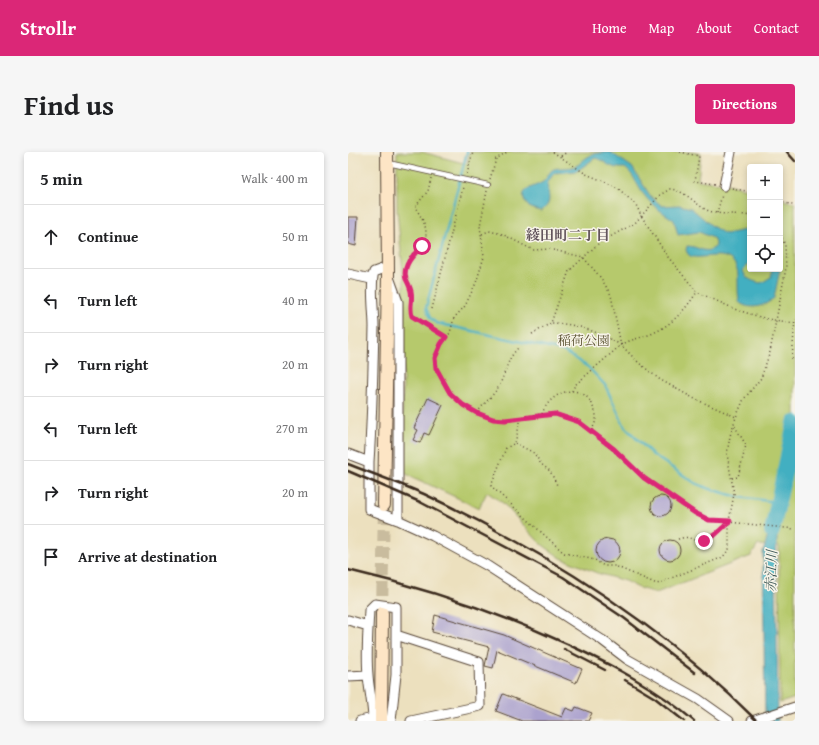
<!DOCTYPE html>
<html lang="en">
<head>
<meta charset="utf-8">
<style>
	body { margin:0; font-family:"Gentium Book Plus","Noto Serif JP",serif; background:#f6f6f6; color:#202124 }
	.controls { position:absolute; right:12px; top:12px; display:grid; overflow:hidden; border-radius:4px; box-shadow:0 2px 6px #0003 }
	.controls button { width:36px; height:36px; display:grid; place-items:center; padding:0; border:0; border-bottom:1px solid #e0e0e0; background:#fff; color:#202124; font:20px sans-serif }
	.stop { position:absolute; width:12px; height:12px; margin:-9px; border:3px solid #db2777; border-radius:50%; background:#fff }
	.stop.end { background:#db2777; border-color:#fff; box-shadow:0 1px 4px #0008 }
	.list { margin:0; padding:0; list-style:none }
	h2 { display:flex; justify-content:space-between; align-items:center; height:52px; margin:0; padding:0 16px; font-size:17px }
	h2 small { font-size:13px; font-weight:400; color:#757577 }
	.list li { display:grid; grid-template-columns:26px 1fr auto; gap:12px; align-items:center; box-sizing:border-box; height:64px; padding:0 16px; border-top:1px solid #e0e0e0 }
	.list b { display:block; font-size:15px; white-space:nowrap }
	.list em { font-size:13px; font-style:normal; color:#757577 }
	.icon { flex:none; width:22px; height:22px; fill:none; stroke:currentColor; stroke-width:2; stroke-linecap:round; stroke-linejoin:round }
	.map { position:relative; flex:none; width:447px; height:569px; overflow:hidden; border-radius:4px }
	header { display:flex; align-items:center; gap:24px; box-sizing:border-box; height:56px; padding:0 20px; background:#db2777; color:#fff }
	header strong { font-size:19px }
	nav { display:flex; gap:22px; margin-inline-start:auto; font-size:14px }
	.intro { display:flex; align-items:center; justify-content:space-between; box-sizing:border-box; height:96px; padding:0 24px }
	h1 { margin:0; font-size:28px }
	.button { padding:10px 18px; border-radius:4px; background:#db2777; color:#fff; font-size:14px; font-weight:700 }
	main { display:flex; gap:24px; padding:0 24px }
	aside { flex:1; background:#fff; border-radius:4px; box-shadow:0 2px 6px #0003 }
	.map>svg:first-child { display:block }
</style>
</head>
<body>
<header>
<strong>Strollr</strong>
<nav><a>Home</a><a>Map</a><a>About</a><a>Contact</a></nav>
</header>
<div class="intro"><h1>Find us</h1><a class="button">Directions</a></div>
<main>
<aside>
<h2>5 min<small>Walk · 400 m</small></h2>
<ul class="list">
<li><svg class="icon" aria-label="ahead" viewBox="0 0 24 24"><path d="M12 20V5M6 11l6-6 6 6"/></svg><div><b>Continue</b></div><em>50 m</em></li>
<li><svg class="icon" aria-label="left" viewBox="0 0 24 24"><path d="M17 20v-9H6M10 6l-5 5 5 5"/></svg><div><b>Turn left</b></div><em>40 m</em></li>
<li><svg class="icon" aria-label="right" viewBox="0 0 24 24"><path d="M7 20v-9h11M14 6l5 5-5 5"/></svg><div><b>Turn right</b></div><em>20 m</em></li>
<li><svg class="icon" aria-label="left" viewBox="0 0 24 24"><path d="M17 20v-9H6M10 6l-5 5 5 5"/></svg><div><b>Turn left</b></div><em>270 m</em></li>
<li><svg class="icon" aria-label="right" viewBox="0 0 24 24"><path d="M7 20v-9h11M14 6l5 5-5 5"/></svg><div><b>Turn right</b></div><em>20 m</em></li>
<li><svg class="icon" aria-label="arrive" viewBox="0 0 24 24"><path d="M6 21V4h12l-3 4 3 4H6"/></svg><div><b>Arrive at destination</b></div></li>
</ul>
</aside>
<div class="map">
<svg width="447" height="569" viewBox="0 0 447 569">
	<rect width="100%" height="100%" fill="#f7f3e8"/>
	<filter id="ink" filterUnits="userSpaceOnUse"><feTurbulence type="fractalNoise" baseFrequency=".025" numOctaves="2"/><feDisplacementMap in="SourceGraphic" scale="8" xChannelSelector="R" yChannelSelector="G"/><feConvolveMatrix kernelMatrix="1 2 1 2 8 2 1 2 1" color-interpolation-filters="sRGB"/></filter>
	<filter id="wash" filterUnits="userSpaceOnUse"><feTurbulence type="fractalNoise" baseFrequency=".012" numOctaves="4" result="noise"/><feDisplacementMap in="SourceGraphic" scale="16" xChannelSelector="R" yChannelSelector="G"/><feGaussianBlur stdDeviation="0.9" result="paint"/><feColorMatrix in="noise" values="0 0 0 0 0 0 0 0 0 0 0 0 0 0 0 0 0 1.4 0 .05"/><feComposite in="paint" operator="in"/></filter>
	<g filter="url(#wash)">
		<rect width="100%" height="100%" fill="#ece0be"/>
		<path fill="#b6c96c" stroke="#787a45" d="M49,0H74L119,12L122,0H343L353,2L350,28L379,32L402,38V117H432V47L447,51V546L432,551L431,394L410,393L403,404L308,441L291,436L277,429L249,421L213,406L192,391L155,351L139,340L131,356L56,321L54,317L56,130L49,58Z"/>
		<path fill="#43afc1" stroke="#3f6c70" d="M262,0L284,15L303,45L314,54L331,53L343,56L364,74L377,82L402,77V110L395,118C397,127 404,129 413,131L423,125L424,120L422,117H432L426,146C417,155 399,159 390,149L391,148C389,138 391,124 389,117C382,93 349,111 341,103C340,103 338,98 338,98L339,94C351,94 358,104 368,94L365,86L351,80L330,83L326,68C316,61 305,55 297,44C289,35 287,23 277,16C259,17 261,10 247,6L229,19L206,21L199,32C201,43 204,52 193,59L182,56C164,36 188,36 196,29C201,25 200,20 206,17C213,15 221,17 228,14C232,12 234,9 238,6C245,1 253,1 262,0Z
			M431,347L428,407L430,569H417L415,400Z"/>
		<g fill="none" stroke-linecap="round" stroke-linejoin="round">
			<path stroke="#43afc1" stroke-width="2.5" d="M119,0L78,156L82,166L88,171L215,199L240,215L257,233L277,275L305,303L347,331L359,336L390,345L429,350"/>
			<path stroke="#43afc1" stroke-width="16" d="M424,379L447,271"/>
		</g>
		<g id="blocks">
			<path fill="#aba2ce" d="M0,65H10L8,94L0,92Z
				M80,246L95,253L81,283L76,281L72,291L65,288L70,278L66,276Z
				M303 354a10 10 0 1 1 20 0a10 10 0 1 1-20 0Z
				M248 399a12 12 0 1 1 24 0a12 12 0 1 1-24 0Z
				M312 398a10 10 0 1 1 20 0a10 10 0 1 1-20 0Z
				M87,463L156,483L234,517L228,531L149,498L145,516L137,514L141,495L84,480Z
				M155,542L214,565L218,556L226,559L228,555L244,561L240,569H174L148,559Z"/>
		</g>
	</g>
	<g filter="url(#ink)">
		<use href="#blocks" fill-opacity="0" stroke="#564536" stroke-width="1"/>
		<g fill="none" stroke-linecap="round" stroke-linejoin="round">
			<path stroke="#c9bc9e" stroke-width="12" stroke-dasharray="12 6" stroke-linecap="butt" d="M34,461L36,353"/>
			<g stroke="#564536" stroke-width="6">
				<path id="lane" d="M40,11L140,33"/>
			</g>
			<g stroke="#564536" stroke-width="11">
				<path id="street" d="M376,34L383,0
					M0,122L23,127
					M42,128L50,150V368
					M0,302L21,310V357L50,368L85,384L138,413L254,488L279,507L350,547L381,569
					M21,310C24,265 25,220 26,175C26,161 22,131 26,120L40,115
					M0,468L20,474
					M48,483L131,510L132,554L63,569
					M0,524L20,523
					M12,569L25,566
					M25,569C25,553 21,538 20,523C18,501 20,479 21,458L27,452L48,455V523L43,569
					M404,569L447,555"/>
			</g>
			<g stroke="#564536" stroke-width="14">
				<path id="secondary" d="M36,353L40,122L39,0
					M33,569L34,461"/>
			</g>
			<path stroke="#564536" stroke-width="1.5" stroke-dasharray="1 3" stroke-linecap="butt" d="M205,0L238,22L258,30L271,37L288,53L294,65L320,105L349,140L389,158L419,167L447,171
				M332,0L351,4L347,29L367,32
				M213,4L219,0
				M119,22L125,0
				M83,26L80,39L67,55C75,68 83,79 74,94C71,98 65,100 62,105C53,118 61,128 63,140C64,150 61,154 64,164L98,185
				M142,27L148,7L159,0
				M384,36L402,40
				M139,39L132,74L136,105L128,131L117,154L106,166L102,181L93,192L87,206L88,215L102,241L115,253L129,261L145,267L157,268L194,262C201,241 231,228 244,252C245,256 248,260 248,264C249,269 245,274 244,279L296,326L347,361L361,368L447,377
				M432,49L447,54
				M369,61L374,43
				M134,82L141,79L154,82L185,98L201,97L235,105L253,126L263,143L273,193L291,211L311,227L345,246L388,265
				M84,157L115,35
				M184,182L203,171
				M273,193C249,180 232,172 203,171L221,119L251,91L287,71L312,43L322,37C335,38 345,49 355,56C370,65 386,60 402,64
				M444,207L447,167
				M224,239L227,233L273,193C283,187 293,186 303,182C324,173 337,158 349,140
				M129,261C136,251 145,244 151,234C158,220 159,207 170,196
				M194,262C214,262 227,267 244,279
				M173,266L167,291L158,296L143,334L216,401L247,408L256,414H267L309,432L375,405L381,397V369L386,342L379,302L382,284L388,265L396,247L413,226L422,200L438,116L437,93L432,82
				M167,291L186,301L193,312L202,319L210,335
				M384,326L390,325L398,293L386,273
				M330,387C342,383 342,388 352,389C363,390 373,375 381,369"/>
			<use href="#lane" stroke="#fff" stroke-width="4.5"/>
			<use href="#street" stroke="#fff" stroke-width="9"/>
			<use href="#secondary" stroke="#fde5c5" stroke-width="12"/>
			<path stroke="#3b2a1e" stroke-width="2.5" d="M439,0L447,9
				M0,312C25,322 51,331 76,342C198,399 314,474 409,569
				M0,319L72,350L215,425L276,466L347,521
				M0,418C77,436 147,459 219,492C264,513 308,536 346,569
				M216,497L257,518
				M277,528L307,546L336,569"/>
		</g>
	</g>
	<g fill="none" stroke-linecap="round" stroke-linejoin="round" filter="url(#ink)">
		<path stroke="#db2777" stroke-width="5" d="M74,94C65,103 54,114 58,127C60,131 62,135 63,139C65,149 61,154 64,164L98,185L93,192L87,206L88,216L102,241L115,253L129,261L145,267L157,268L207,262L231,270L266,297L296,326L347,361L361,368L382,369L368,382L356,389"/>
	</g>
	<g text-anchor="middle" stroke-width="3" stroke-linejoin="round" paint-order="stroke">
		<g font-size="13" fill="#5a5232" stroke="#f7f3e8">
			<text x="236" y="193">稲荷公園</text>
		</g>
		<g font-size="14" font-weight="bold" fill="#62545c" stroke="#f7f3e8">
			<text x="220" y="88">綾田町二丁目</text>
		</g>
		<g font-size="14" font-style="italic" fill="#3e5957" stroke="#f7f3e8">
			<text transform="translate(423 419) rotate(-88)" y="5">赤江川</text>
		</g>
	</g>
</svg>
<div class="controls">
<button>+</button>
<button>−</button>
<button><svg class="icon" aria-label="locate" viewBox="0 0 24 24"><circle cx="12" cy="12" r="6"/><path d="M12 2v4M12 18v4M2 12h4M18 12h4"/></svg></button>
</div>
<div class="stop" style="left:74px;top:94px"></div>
<div class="stop end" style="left:356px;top:389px"></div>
</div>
</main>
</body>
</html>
